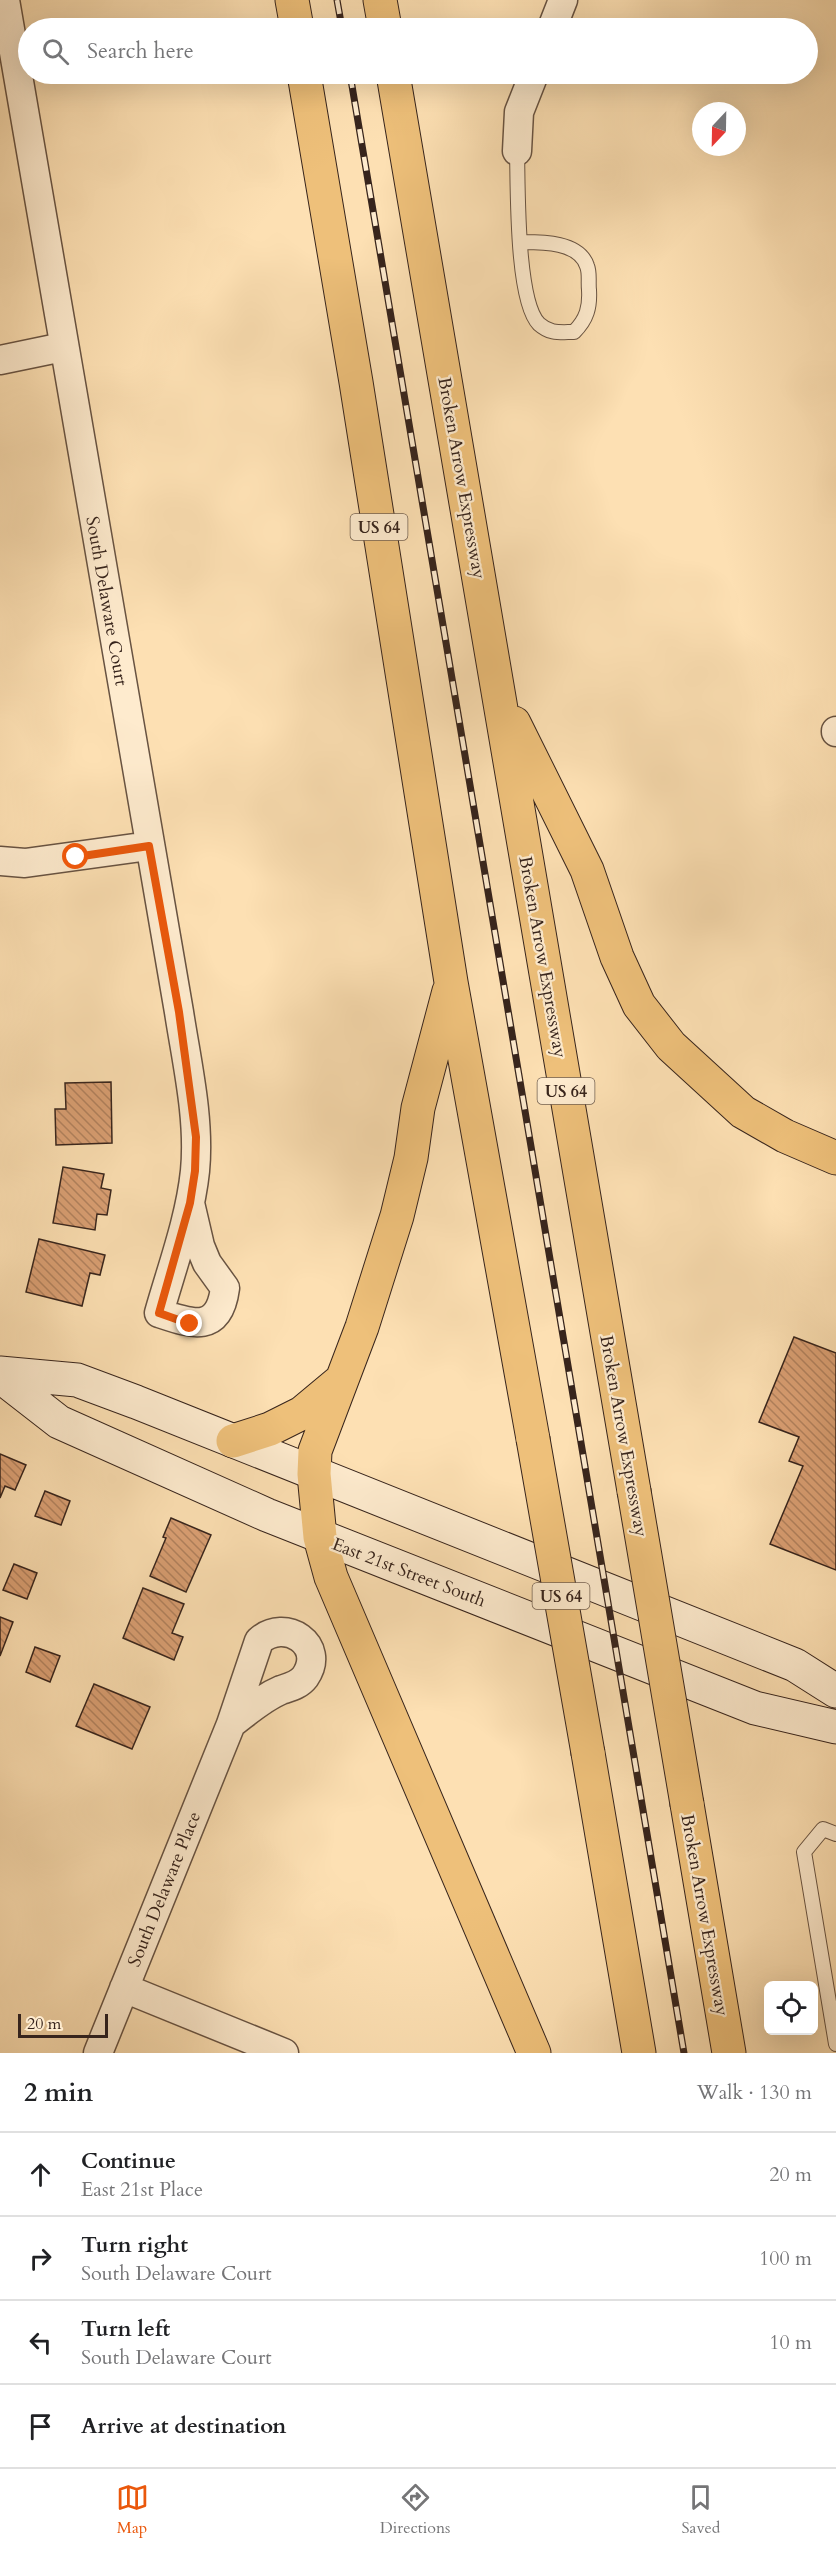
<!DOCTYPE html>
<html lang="en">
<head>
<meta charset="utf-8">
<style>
	body { margin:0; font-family:Cardo,serif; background:#f6f6f6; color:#202124 }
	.controls { position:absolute; right:18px; bottom:18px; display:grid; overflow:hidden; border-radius:9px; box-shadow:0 6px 24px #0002 }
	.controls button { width:54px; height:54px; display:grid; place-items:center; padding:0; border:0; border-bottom:2px solid #e0e0e0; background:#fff; color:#202124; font:30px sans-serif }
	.compass { position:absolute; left:692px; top:102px; width:54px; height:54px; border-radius:50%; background:#fff; box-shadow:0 6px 24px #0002; rotate:202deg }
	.scale { position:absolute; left:18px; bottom:15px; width:90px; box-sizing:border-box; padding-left:6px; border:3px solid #37241c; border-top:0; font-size:16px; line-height:21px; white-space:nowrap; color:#37241c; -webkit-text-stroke:4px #feebce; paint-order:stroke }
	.stop { position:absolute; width:18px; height:18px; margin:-14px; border:4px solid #ea580c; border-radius:50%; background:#fff }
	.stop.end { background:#ea580c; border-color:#fff; box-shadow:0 2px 6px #0008 }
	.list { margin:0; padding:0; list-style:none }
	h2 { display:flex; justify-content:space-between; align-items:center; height:78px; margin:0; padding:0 24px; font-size:26px }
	h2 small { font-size:20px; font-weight:400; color:#757577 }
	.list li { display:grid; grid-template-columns:39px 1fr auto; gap:18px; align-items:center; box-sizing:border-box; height:84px; padding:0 24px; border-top:2px solid #e0e0e0 }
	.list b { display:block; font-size:22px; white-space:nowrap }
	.list p { margin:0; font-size:20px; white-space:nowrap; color:#757577 }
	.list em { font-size:20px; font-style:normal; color:#757577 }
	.icon { flex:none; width:33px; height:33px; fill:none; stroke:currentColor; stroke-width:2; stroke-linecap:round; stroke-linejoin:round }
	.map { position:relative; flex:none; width:836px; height:2053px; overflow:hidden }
	.search { position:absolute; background:#fff; box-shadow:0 6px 24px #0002; left:18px; right:18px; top:18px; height:66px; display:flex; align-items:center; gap:15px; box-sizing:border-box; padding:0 21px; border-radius:33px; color:#757577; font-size:22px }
	.sheet { height:414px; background:#fff }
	nav { display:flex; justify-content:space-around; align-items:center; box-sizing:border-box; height:84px; border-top:2px solid #e0e0e0; background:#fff; font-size:16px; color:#757577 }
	nav a { display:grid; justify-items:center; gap:3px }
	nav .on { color:#ea580c }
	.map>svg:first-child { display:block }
</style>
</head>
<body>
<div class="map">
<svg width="836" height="2053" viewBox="0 0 836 2053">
	<defs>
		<pattern id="building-back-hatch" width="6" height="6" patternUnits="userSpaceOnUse" patternTransform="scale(1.5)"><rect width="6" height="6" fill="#dba074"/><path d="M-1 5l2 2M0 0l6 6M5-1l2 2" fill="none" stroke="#b2825e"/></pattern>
	</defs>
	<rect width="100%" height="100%" fill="#fde0b3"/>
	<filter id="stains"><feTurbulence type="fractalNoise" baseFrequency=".00333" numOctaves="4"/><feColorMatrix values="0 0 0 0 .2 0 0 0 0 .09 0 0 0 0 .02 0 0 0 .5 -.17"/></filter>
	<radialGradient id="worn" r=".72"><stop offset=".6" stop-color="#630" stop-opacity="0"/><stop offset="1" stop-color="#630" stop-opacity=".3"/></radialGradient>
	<path fill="url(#building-back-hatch)" stroke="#37241c" stroke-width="1.5" d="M111,1082L112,1143L56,1145L55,1109H66L65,1083Z
		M63,1167L104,1174L101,1188L111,1190L107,1215L97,1214L95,1230L53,1223Z
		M39,1239L105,1255L100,1275L90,1273L82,1306L26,1292Z
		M794,1337L836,1353V1570L770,1544L803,1466L789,1461L799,1437L759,1422Z
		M0,1454L26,1465L15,1490L5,1486L0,1498Z
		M45,1491L70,1501L61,1525L35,1516Z
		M171,1518L211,1535L186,1592L150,1576L166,1538L163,1537Z
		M14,1564L37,1573L27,1599L3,1590Z
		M143,1588L184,1604L172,1633L183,1637L174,1660L123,1638Z
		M0,1617L13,1622L0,1656Z
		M35,1647L60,1656L50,1682L26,1672Z
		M94,1684L150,1707L132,1749L76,1726Z"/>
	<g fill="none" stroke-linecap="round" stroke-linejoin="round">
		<g stroke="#685342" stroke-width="16">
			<path id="service" d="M517,151C518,186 516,301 539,324C550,334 560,332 574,332C587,319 590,307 589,290C588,282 590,273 587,266C579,241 540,242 520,242
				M836,1834L823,1829L804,1852L836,2044"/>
		</g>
		<g stroke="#685342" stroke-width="31">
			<path id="minor" d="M5,0L179,1012C187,1064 200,1119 195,1171C190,1219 172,1267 159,1313C192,1324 219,1334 225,1288L207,1263L200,1246L190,1203
				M552,28L563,0
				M517,151L519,112L534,74
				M0,360L63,347
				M836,731V732
				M0,861L25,863L149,846
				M124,1988L284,2053
				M98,2053L231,1724L259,1641C285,1617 327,1645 305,1677C299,1685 290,1687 281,1690C262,1698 247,1712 231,1724"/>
		</g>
		<g stroke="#37241c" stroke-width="35">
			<path id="secondary" d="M0,1373L77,1380L136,1402L795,1665L836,1691
				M0,1376L59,1422L267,1515L755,1708L836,1727"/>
		</g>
		<g stroke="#37241c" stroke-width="35">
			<path id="motorway" d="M292,0L297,28
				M380,0L385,28
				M304,74L356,382L451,982L533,1439
				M393,74L634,1491
				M514,723L587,870L617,957L639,1005L671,1046L743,1112L785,1136L836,1158
				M449,991L418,1108L411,1158L397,1216L362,1327L315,1451L314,1474L320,1537L331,1577L534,2053
				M233,1441L270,1429L302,1413L338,1383
				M588,1753L639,2053
				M687,1804L729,2053"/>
		</g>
		<use href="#service" stroke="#feebce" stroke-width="14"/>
		<use href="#minor" stroke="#feebce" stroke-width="28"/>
		<use href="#secondary" stroke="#feebce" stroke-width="33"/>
		<use href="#motorway" stroke="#eec07a" stroke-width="33"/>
		<g stroke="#37241c" stroke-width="7">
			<path id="rail" d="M337,0L342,28
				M350,74L684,2053"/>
		</g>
		<use href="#rail" stroke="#feebce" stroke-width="4.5" stroke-dasharray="14" stroke-linecap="butt"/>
		<g stroke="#37241c" stroke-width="35" stroke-linecap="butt">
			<path id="motorway-bridge" d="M533,1439L588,1753
				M634,1491L687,1804"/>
		</g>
		<use href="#motorway-bridge" stroke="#eec07a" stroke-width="33"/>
	</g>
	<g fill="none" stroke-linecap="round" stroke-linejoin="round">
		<path stroke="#ea580c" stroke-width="8" d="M76,857L149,846L179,1012L196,1137L195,1171L190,1203L159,1313L190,1324"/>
	</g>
	<g text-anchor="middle" stroke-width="4.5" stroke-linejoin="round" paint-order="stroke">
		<g fill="#feebce" stroke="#736051" stroke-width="1.5">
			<rect x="350.5" y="514" width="57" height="26" rx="4.5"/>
			<rect x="537.5" y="1078" width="57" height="26" rx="4.5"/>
			<rect x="532.5" y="1583" width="57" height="26" rx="4.5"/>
		</g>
		<g font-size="16" font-weight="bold" fill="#37241c">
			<text x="379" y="533">US 64</text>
			<text x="566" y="1097">US 64</text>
			<text x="561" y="1602">US 64</text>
		</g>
		<g font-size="18" fill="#37241c" stroke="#feebce">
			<text transform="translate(462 478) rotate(80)" y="6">Broken Arrow Expressway</text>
			<text transform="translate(107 601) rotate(80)" y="6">South Delaware Court</text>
			<text transform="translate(543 957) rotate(80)" y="6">Broken Arrow Expressway</text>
			<text transform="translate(624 1436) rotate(80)" y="6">Broken Arrow Expressway</text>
			<text transform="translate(409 1572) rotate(21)" y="6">East 21st Street South</text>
			<text transform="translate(164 1889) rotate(-68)" y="6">South Delaware Place</text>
			<text transform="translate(705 1915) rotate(80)" y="6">Broken Arrow Expressway</text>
		</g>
	</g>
	<rect width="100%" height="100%" filter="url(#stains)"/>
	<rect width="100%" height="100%" fill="url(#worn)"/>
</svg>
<div class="controls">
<button><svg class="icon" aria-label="locate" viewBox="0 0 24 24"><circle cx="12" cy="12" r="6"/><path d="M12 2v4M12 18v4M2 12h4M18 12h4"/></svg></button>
</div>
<svg class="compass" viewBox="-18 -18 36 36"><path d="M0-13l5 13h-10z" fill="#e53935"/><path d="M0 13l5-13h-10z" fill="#757577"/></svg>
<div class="scale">20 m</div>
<div class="stop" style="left:76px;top:857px"></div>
<div class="stop end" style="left:190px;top:1324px"></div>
<div class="search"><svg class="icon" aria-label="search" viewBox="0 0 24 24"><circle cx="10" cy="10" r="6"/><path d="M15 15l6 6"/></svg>Search here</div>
</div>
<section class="sheet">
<h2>2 min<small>Walk · 130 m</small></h2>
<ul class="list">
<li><svg class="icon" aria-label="ahead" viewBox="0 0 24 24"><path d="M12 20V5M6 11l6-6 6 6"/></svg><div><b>Continue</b><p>East 21st Place</p></div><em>20 m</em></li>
<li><svg class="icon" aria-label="right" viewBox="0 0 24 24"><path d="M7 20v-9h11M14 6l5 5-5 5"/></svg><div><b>Turn right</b><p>South Delaware Court</p></div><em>100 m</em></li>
<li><svg class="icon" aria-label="left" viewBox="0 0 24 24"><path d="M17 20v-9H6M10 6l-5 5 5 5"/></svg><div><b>Turn left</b><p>South Delaware Court</p></div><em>10 m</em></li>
<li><svg class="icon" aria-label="arrive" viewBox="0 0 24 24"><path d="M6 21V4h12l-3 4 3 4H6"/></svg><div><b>Arrive at destination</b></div></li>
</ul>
</section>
<nav>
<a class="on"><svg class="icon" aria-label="map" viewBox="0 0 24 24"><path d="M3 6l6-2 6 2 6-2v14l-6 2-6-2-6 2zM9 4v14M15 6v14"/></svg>Map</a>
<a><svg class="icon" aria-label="directions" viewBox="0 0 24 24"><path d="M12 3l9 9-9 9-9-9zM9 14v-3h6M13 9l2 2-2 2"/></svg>Directions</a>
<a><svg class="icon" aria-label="saved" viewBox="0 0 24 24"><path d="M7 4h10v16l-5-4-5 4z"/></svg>Saved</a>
</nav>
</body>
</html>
